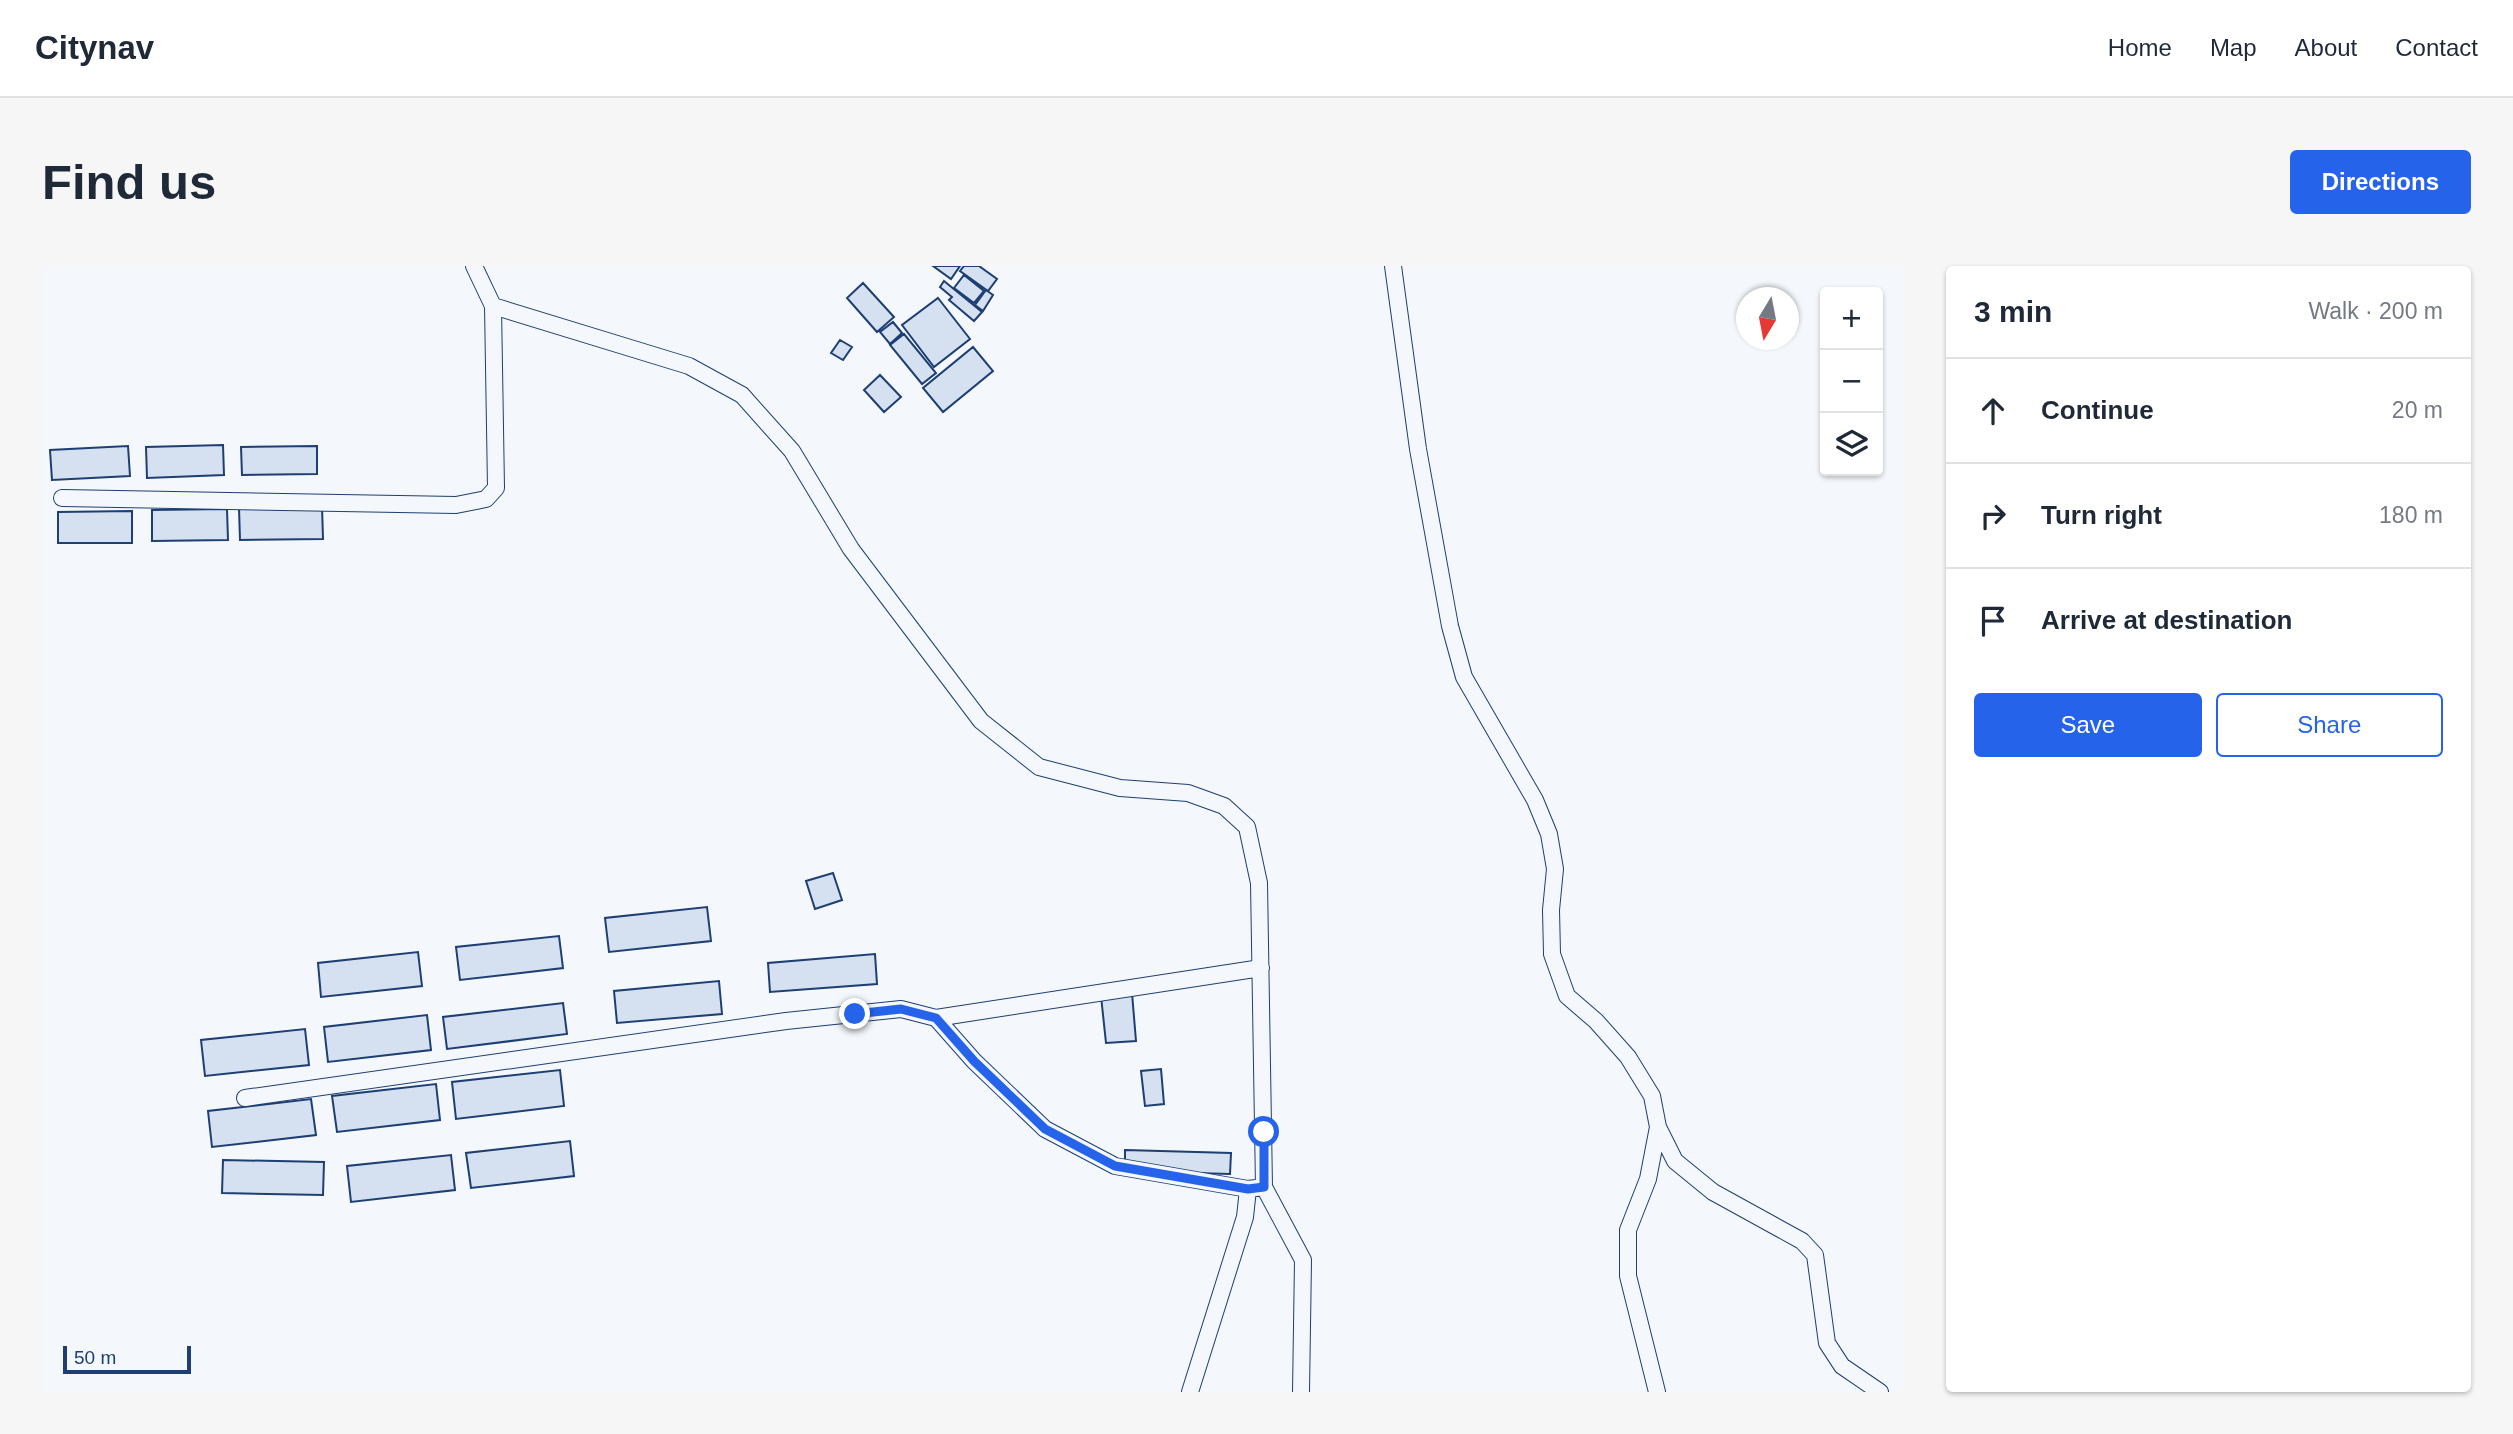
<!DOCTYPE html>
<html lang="en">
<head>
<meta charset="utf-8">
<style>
	body { margin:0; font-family:Helvetica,sans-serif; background:#f6f6f7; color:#1f2937 }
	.controls { position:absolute; right:21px; top:21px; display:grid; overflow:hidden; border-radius:7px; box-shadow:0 2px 5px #0004 }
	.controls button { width:63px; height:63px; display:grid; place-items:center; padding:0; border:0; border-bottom:2px solid #e0e1e3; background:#fff; color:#1f2937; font:35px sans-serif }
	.compass { position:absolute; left:1694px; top:21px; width:63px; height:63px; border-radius:50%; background:#fff; box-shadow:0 2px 5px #0004; rotate:190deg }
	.scale { position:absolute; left:21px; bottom:18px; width:128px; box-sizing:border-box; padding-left:7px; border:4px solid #1d3f73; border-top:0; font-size:19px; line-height:24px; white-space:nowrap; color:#1d3f73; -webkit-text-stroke:5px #f4f7fb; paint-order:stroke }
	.stop { position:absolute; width:21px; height:21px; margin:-16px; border:5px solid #2563eb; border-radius:50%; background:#fff }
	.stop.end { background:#2563eb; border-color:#fff; box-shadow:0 2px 7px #0008 }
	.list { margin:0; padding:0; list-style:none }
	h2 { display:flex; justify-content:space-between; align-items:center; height:91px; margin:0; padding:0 28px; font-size:30px }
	h2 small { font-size:23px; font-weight:400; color:#747a83 }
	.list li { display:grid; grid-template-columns:46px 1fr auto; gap:21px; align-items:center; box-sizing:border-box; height:105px; padding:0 28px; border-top:2px solid #e0e1e3 }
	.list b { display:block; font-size:26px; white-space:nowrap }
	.list em { font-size:23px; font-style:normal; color:#747a83 }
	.actions { display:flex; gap:14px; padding:21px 28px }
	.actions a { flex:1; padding:16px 0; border:2px solid #2563eb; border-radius:7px; text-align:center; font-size:24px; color:#2563eb }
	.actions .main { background:#2563eb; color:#fff }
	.icon { flex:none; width:38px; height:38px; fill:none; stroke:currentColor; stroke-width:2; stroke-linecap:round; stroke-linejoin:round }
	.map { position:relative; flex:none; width:1862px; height:1126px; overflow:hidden; border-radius:7px }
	header { display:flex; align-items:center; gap:42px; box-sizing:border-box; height:98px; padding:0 35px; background:#fff; border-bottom:2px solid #e0e1e3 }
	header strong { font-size:33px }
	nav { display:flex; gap:38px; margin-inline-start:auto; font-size:24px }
	.intro { display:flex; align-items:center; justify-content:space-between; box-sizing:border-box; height:168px; padding:0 42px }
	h1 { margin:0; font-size:49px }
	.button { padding:18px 32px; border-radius:7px; background:#2563eb; color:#fff; font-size:24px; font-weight:700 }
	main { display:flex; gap:42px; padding:0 42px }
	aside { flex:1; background:#fff; border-radius:7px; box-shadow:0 2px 5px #0004 }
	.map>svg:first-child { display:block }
</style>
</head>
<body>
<header>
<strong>Citynav</strong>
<nav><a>Home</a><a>Map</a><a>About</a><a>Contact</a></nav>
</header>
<div class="intro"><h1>Find us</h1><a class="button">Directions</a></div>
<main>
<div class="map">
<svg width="1862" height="1126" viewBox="0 0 1862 1126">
	<rect width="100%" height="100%" fill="#f4f7fb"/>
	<path fill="#d5e0f0" stroke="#1d3f73" stroke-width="2" d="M891,0H918L909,13Z
		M922,0H937L955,13L946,25L918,5Z
		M922,9L942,25L932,37L912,22Z
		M902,15L940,46L932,55L907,34L910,31L898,21Z
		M821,17L852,51L835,66L805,32Z
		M944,24L951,29L941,45L933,39Z
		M896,32L928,73L892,101L860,59Z
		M851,56L860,67L848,78L838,66Z
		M862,68L894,107L880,118L848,79Z
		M798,74L810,81L801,94L789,87Z
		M931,81L951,105L901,146L881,122Z
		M838,109L859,131L842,146L822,124Z
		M181,179L182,209L105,212L104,181Z
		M86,180L88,210L10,214L8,184Z
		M275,180V208L200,209L199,181Z
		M280,240L281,273L198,274L197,242Z
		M185,243L186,274L110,275V244Z
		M90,245V277H16V246Z
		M791,607L800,634L773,643L764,615Z
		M665,641L669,675L567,686L563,652Z
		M517,670L521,702L418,714L414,681Z
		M376,686L380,720L279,731L276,697Z
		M833,688L835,718L728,726L726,697Z
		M677,715L680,748L575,757L572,725Z
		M1090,727L1094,775L1064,777L1059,730Z
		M521,737L525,768L405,783L401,751Z
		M385,749L389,784L286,796L282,761Z
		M263,763L267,799L163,810L159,774Z
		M1119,803L1122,838L1103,840L1099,805Z
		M518,804L522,840L414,853L410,816Z
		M394,818L398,854L295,866L290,830Z
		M269,833L274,869L170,881L166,845Z
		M528,875L532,910L429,922L424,887Z
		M1083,884L1189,887L1188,908L1083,905Z
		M409,889L413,924L309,936L305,900Z
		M181,894L282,896L281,929L180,927Z"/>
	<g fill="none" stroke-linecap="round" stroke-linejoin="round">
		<g stroke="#1d3f73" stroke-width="18">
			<path id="street" d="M432,0L451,40L647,100L700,129L750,185L809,283L939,455L997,501L1078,522L1146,527L1182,540L1205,561L1217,617L1222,921L1261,994L1259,1126
				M1351,0L1376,183L1408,360L1422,411L1493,534L1507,568L1513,603L1509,644L1510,688L1525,730L1554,755L1586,791L1610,830L1616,861L1633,895L1671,926L1760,975L1773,989L1785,1077L1800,1100L1838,1126
				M20,232L414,239L444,233L454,222L451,40
				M894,752L1219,702
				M203,832L744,755L859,743L894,752L932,795L1003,863L1073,900L1206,923L1222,921
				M1148,1126L1203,951L1206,923
				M1615,1126L1586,1010V964L1606,913L1616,861"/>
		</g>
		<use href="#street" stroke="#f4f7fb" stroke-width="16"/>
	</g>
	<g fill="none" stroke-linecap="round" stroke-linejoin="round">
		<path stroke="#2563eb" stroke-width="9" d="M813,748L859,743L894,752L932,795L1003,863L1073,900L1206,923L1222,921V866"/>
	</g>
</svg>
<div class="controls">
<button>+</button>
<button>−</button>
<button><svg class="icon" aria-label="layers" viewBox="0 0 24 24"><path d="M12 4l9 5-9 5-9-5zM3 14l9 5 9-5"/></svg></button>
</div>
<svg class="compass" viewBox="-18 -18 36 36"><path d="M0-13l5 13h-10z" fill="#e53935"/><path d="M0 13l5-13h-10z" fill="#747a83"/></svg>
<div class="scale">50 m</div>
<div class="stop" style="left:1222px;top:866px"></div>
<div class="stop end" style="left:813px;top:748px"></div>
</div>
<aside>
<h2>3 min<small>Walk · 200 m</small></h2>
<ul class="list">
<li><svg class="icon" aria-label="ahead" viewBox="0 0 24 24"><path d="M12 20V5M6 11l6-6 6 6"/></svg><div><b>Continue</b></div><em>20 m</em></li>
<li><svg class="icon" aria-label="right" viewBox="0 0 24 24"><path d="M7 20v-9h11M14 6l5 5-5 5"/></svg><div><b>Turn right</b></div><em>180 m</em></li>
<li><svg class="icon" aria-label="arrive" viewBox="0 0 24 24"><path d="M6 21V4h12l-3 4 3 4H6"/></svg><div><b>Arrive at destination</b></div></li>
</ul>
<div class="actions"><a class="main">Save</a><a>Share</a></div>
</aside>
</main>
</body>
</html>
